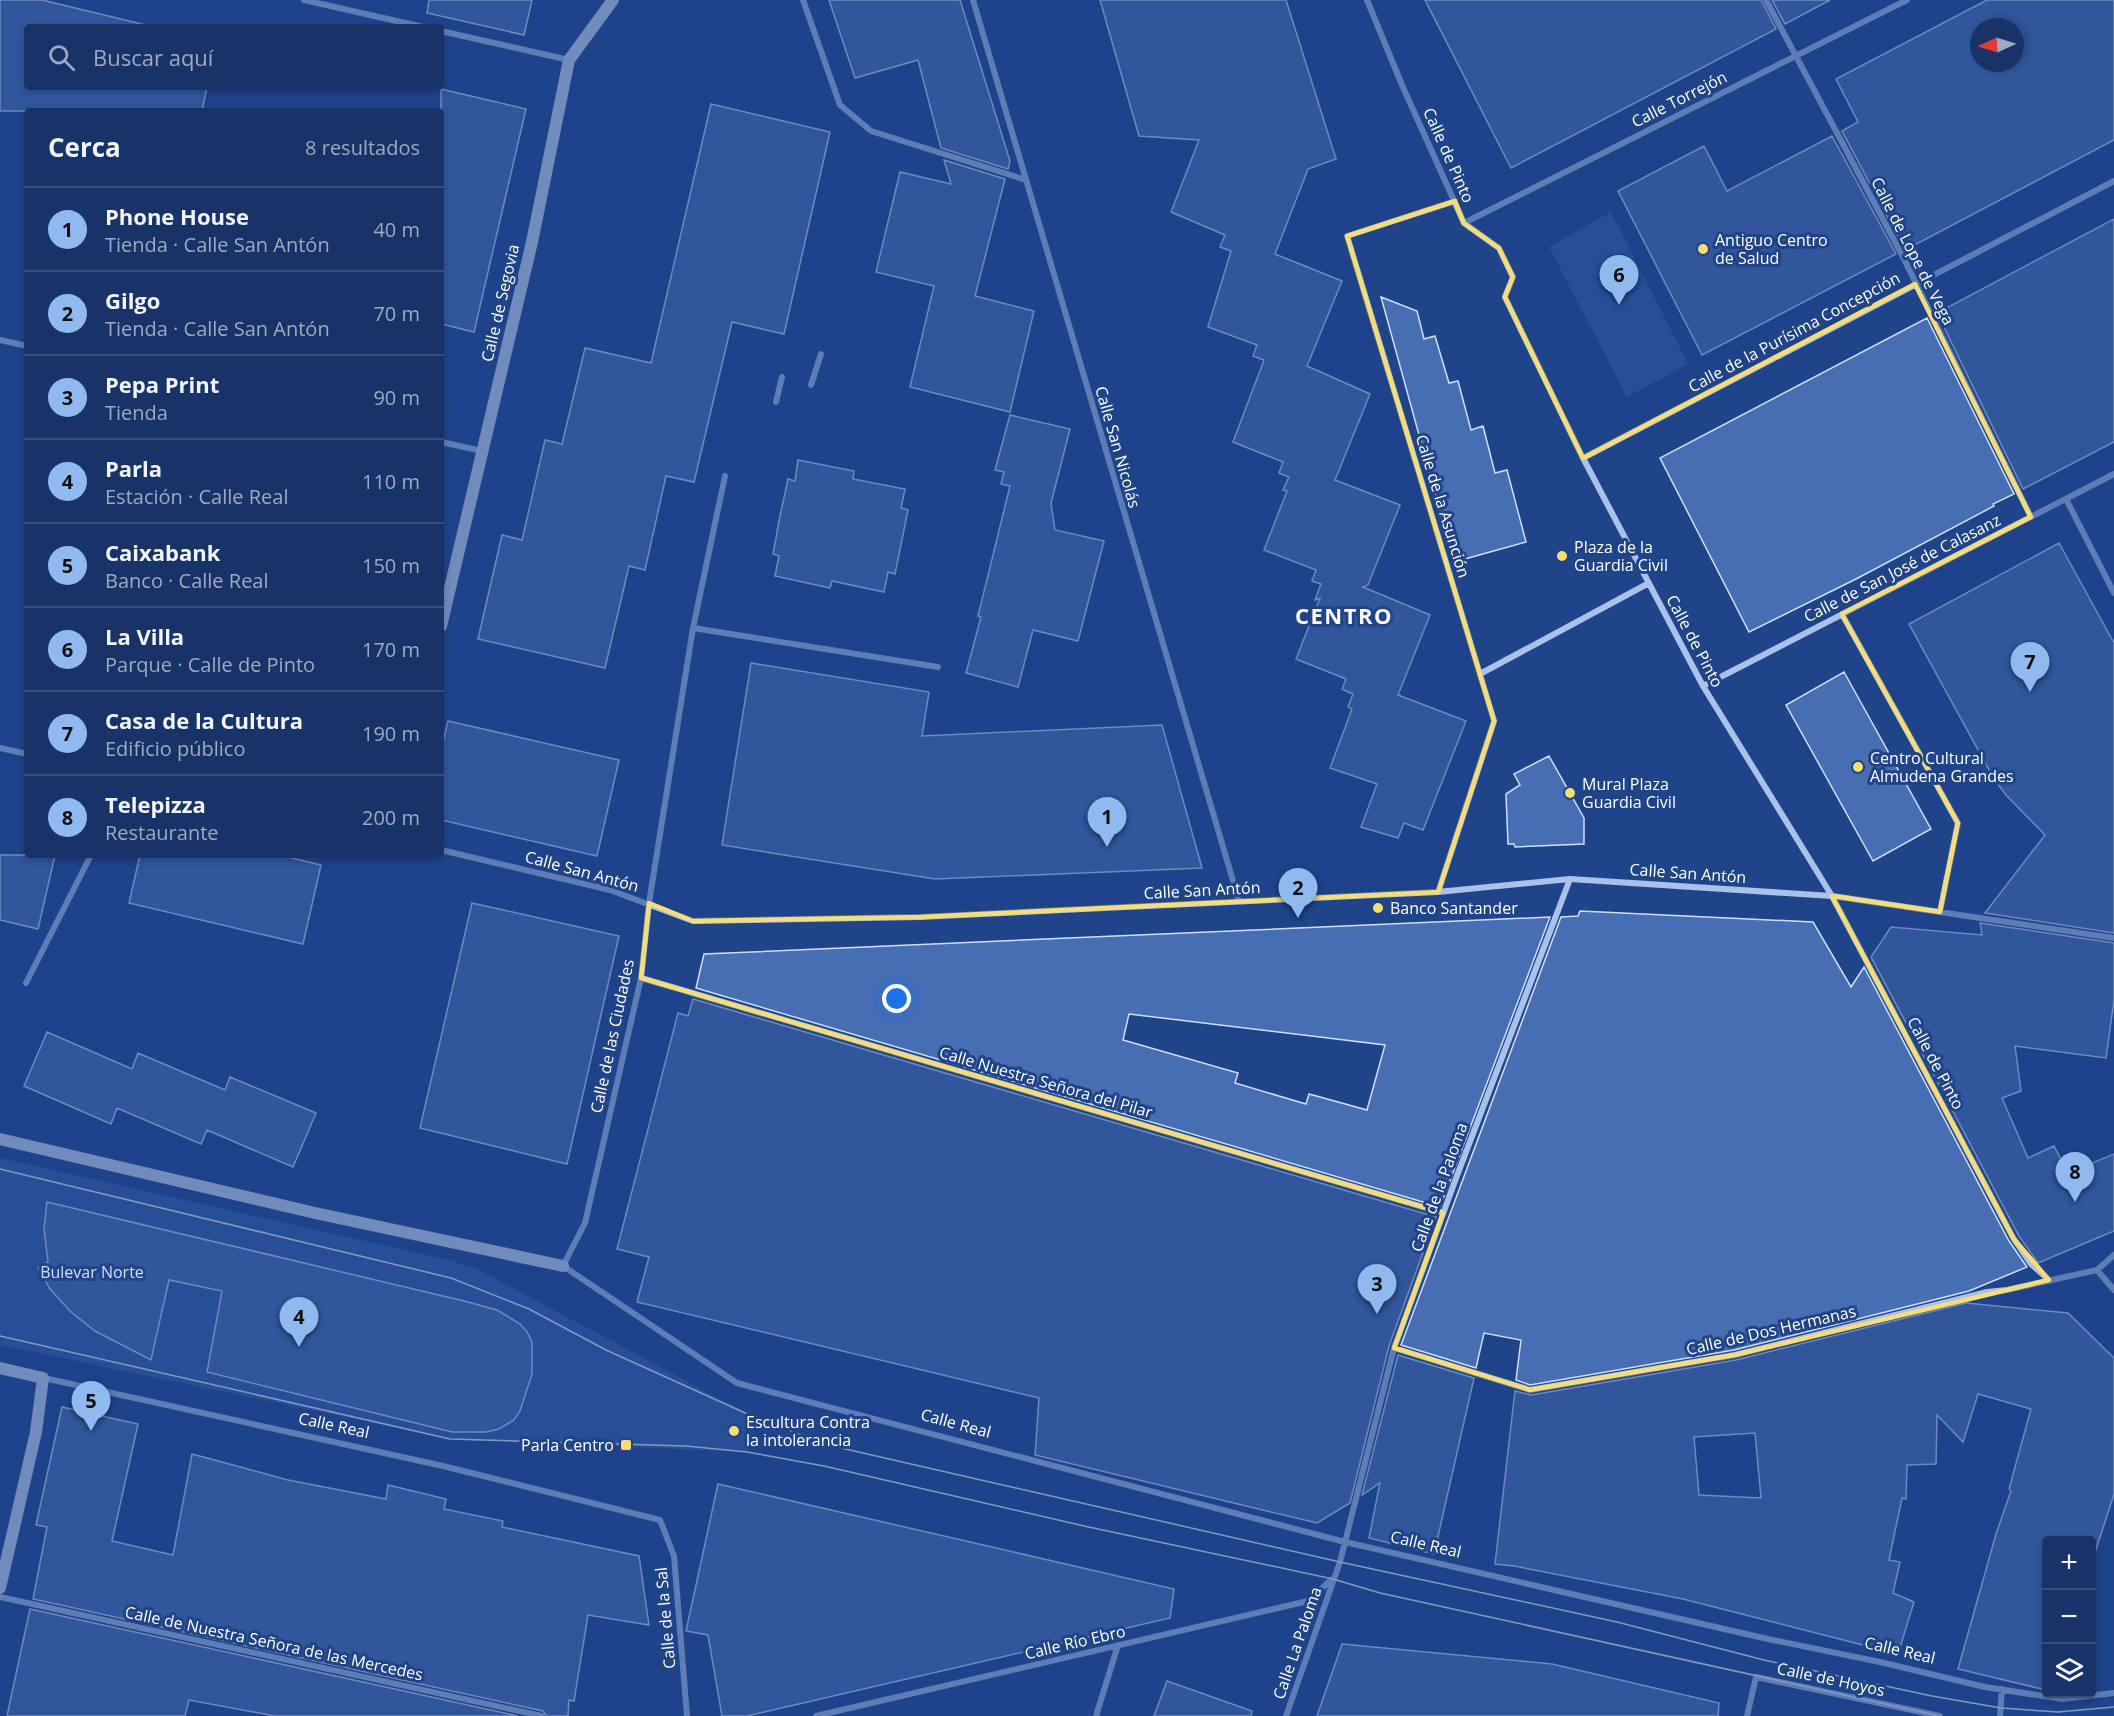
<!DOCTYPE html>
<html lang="es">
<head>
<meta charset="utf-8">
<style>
	body { margin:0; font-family:"Open Sans",sans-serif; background:#243f71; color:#f1f3f6 }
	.controls { position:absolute; right:18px; bottom:18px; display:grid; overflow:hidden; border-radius:6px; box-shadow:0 3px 9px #0003 }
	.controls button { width:54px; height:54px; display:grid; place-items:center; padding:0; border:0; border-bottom:2px solid #364e7c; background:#173368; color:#f1f3f6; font:30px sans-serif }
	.compass { position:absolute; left:1970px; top:18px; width:54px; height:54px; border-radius:50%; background:#173368; box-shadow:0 3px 9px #0003; rotate:266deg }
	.you { position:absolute; left:897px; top:999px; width:21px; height:21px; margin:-15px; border:4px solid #fff; border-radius:50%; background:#1a73e8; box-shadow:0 0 0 9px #1a73e833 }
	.badge { display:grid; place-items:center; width:39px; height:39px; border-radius:50%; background:#90b9f0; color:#111; font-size:20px; font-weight:700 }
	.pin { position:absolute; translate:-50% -50px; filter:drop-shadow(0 2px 3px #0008) }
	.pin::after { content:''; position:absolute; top:32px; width:21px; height:18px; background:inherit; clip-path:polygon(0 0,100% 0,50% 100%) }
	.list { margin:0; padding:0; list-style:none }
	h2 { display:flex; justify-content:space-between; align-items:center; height:78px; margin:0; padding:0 24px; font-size:26px }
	h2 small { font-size:20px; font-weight:400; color:#9eaac0 }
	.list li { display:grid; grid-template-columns:39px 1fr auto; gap:18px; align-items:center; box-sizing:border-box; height:84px; padding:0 24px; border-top:2px solid #364e7c }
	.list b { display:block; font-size:22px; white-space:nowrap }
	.list p { margin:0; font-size:20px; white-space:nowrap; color:#9eaac0 }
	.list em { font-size:20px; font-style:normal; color:#9eaac0 }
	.icon { flex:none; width:33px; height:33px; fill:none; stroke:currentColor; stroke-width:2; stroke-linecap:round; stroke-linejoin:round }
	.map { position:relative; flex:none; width:2114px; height:1716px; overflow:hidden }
	.search { position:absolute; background:#173368; box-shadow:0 3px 9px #0003; left:24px; top:24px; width:420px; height:66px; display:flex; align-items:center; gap:15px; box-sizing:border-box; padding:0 21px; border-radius:6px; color:#9eaac0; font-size:22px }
	.panel { position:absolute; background:#173368; box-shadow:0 3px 9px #0003; left:24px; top:108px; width:420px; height:750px; border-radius:6px }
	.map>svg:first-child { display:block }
</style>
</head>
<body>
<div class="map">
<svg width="2114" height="1716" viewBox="0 0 2114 1716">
	<rect width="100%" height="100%" fill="#1f448a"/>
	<path fill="#325ca7" d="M1611,212L1688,364L1627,397L1549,247Z
		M0,1158L449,1260L477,1269L754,1417L747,1452L450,1439L0,1345Z"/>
	<path fill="#476db2" stroke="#cfdef8" stroke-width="1.5" fill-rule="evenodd" d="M0,0H42L154,27H27V87H207L202,111H0Z
		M429,0H532L524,35L427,13Z
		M829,0H960L1010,161L1008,169L941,148L918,60L855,78Z
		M1100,0H1286L1336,159L1308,169L1275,254L1342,281L1307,366L1370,394L1335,480L1400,505L1368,585L1363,587L1430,615L1398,695L1466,721L1423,830L1404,823L1398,838L1361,827L1377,784L1330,768L1352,709L1348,707L1353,694L1342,689L1346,679L1296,659L1320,598L1315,600L1321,584L1312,581L1316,570L1264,550L1287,491L1283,490L1289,477L1279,473L1283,462L1233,442L1264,360L1253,356L1257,345L1208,327L1231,251L1220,247L1225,235L1171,212L1199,140L1139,136Z
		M1425,0H1761L1776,29L1511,168Z
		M1772,0H1830L1785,24Z
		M1987,0H2114V140L1905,250L1842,131L1858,122L1836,79ZM1979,27H2015V63H1979Z
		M441,89L526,109L474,332L441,324Z
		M711,104L830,132L784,334L732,322L694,482L666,476L645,570L629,566L605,668L478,639L502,535L522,540L545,440L562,444L585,348L651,363Z
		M1832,136L1896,254L1702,355L1618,191L1704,146L1727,191Z
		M944,160L1005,179L975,296L1034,311L1010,412L910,387L934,286L876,272L900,172L951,184Z
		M2114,219V442L2023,489L1937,313Z
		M1381,297L1417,311L1424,339L1435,336L1449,383L1458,381L1471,430L1483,426L1495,473L1507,470L1526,542L1454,562Z
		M1927,318L2014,494L1993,504L1994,506L1856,579L1749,632L1660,458Z
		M1010,415L1070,429L1051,503L1055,530L1104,541L1078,641L1033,630L1018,687L966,673L981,617L978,616L1010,486L1001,484L1004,472L995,470Z
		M798,460L854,471L853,479L905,489L901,508L908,510L895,574L888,572L884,592L832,581L830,588L775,576L779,556L773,554L780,516L788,479L795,481Z
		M2059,543L2114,643V933L1985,913L2045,835L2006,795L1994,779L1909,624Z
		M751,663L929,692L922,736L1162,725L1202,868L935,879L722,845Z
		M1844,672L1931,829L1873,861L1786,705Z
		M448,721L619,760L597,856L441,820V751Z
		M1549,756L1584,818V844L1515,847L1514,844H1508L1506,794L1520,785L1514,774Z
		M0,855H55L38,929L0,920Z
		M140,855H280L321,865L303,944L129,903Z
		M472,903L619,936L567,1164L420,1128Z
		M1580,911L1813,922L1851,987L1864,967L2009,1241L2027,1267L1969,1291L1734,1350L1530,1385L1516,1380L1521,1340L1484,1333L1476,1368L1401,1345L1561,917L1578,916Z
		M1550,917L1440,1207L696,988L704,954ZM1129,1014L1328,1038L1385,1045L1367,1110L1309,1094L1306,1104L1235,1083L1238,1073L1123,1040Z
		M1980,923L2114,943V1000L2106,1058L2015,1046L2021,1091L2002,1098L2028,1158L2054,1146L2068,1173L2114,1154V1231L2038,1263L2019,1236L1871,957L1891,927L1982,935Z
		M693,999L1436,1217L1389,1346L1350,1503L1317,1523L1035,1455L1039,1398L637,1302L649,1257L617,1249L678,1013L688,1016Z
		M47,1032L132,1069L138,1053L225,1090L230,1077L316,1113L293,1167L207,1130L201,1144L117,1108L111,1124L24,1086Z
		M47,1202L464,1301L497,1310L520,1324L527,1332L532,1342V1374L520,1411L514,1420L499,1429L486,1432H452L207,1372L222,1291L169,1280L151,1360L95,1331L71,1312L50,1289L38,1267L48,1262L44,1229Z
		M1966,1303L2068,1313L2114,1358V1494L2091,1565V1540H2046V1690L1958,1669L1996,1534L2011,1491L2009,1489L2031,1409L1978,1394L1963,1442L1937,1415L1936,1464L1907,1465L1906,1499L1902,1498L1889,1560L1900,1562L1893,1593L1914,1602L1898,1654L1683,1599L1514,1566L1495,1564L1515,1391L1531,1395L1736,1360ZM1755,1433L1761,1498L1699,1495L1694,1437Z
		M1398,1355L1474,1378L1434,1554L1369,1538L1380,1483L1362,1495Z
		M62,1407L138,1424L112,1541L173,1555L192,1454L288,1480L386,1499L388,1485L446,1499L444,1509L503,1521L502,1527L639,1556L649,1625L588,1615L574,1701L569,1700L568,1716H547L543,1711L33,1599L47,1527L36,1525Z
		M718,1484L1174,1589L1170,1618L747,1716H722L708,1635L686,1631Z
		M30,1609L518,1716H275L189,1700L185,1716H7Z
		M1342,1644L1552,1664L1719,1703L1718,1716H1317Z
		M1167,1681L1252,1711L1251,1716H1154Z"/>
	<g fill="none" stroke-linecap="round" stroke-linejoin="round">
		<path stroke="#aac2eb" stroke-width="6" d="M304,0L423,27
			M803,0L840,105L871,131L1026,180
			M973,0L1239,901
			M1367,0L1402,85L1464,223L1499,248L1513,277L1505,297L1583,458L1703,686L1832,896L2014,1239L2031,1264L2049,1280
			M1766,0L1901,253L2031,517
			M441,31L569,60
			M1464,223L1907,0
			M0,340L27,346
			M811,385L821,354
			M776,402L782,377
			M441,442L482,451
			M1583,458L2114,181
			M725,476L693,628L649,903L641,978L585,1223L563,1266L737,1383L1345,1542L1768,1639L1880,1662L1985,1687L2062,1699L2114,1693
			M2066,499L2114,593
			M1842,614L1958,823L1940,912
			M693,628L938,667
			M1480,674L1649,583
			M1703,686L2114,474
			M0,748L27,754
			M441,850L610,890L693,921L920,917L1438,892L1570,879L1832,896L2114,938
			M1438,892L1494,721L1347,236L1455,201
			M641,978L1443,1213
			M26,983L91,855
			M2097,1270L2114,1290
			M1394,1348L1530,1390L1735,1355L1987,1292L2007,1290L2097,1270L2114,1255
			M44,1378L443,1466L660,1520L674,1556L687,1716
			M0,1597L542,1716
			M816,1716L1308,1601L1331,1580
			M1096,1716L1118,1645
			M1286,1716L1340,1562L1394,1348L1455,1181L1570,879
			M1747,1716L1756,1677L1940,1716
			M2000,1716L2002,1689"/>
		<path stroke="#d6e2f9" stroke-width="12" d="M441,626L532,242L569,60L613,0
			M0,1139L315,1213L563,1266
			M0,1368L43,1378L36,1432L0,1588"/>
		<path stroke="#fff" stroke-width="1.5" d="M0,1169L451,1278L529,1309L606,1350L754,1417L828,1445L1340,1562L1617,1622L1764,1660L1932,1696L2001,1708L2058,1712L2114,1707
			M0,1336L450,1439L686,1446L747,1452L824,1466L1084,1526L1333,1579L1380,1593L1940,1716"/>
	</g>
	<path d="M0 0H2114V1716H0ZM1455,201L1464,223L1499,248L1513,277L1505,297L1583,458L1915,284L2031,517L1842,614L1958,823L1940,912L1832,896L2014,1239L2049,1280L1735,1355L1530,1390L1394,1348L1443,1213L641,978L649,903L693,921L920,917L1438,892L1494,721L1347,236Z" fill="#1f448a" fill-opacity=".55" fill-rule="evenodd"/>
	<path fill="none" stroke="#fadd6a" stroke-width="4.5" stroke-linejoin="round" d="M1455,201L1464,223L1499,248L1513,277L1505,297L1583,458L1915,284L2031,517L1842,614L1958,823L1940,912L1832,896L2014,1239L2049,1280L1735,1355L1530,1390L1394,1348L1443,1213L641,978L649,903L693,921L920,917L1438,892L1494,721L1347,236Z"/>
	<g fill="#fadd6a" stroke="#1f448a" stroke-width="2">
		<circle cx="1703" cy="249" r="6"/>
		<circle cx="1562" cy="556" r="6"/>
		<circle cx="1858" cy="767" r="6"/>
		<circle cx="1570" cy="793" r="6"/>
		<circle cx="1378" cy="908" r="6"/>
		<circle cx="734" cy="1431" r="6"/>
		<rect x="620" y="1439" width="12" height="12" rx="3"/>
	</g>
	<g text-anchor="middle" stroke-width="6" stroke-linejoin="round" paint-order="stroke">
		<g font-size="16" fill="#fff" stroke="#1f448a">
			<text transform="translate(1679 99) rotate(-27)" y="6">Calle Torrejón</text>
			<text transform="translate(1449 155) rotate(66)" y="6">Calle de Pinto</text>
			<text transform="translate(1913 251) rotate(63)" y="6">Calle de Lope de Vega</text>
			<text transform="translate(500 303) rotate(-77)" y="6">Calle de Segovia</text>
			<text transform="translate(1794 332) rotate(-28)" y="6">Calle de la Purísima Concepción</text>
			<text transform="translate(1118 447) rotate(74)" y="6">Calle San Nicolás</text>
			<text transform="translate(1443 506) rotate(73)" y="6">Calle de la Asunción</text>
			<text transform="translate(1902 568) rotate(-27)" y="6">Calle de San José de Calasanz</text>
			<text transform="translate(1695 641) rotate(62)" y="6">Calle de Pinto</text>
			<text transform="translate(582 871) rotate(15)" y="6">Calle San Antón</text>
			<text transform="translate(1688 873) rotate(4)" y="6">Calle San Antón</text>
			<text transform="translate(1202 890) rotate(-3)" y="6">Calle San Antón</text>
			<text transform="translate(612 1036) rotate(-78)" y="6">Calle de las Ciudades</text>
			<text transform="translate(1936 1063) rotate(62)" y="6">Calle de Pinto</text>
			<text transform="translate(1046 1082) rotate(16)" y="6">Calle Nuestra Señora del Pilar</text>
			<text transform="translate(1439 1187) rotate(-70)" y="6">Calle de la Paloma</text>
			<text transform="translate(1771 1330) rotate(-13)" y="6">Calle de Dos Hermanas</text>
			<text transform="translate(956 1423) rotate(15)" y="6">Calle Real</text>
			<text transform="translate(334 1425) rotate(12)" y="6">Calle Real</text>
			<text transform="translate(1426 1544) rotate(13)" y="6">Calle Real</text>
			<text transform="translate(665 1618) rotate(-95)" y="6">Calle de la Sal</text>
			<text transform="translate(1075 1642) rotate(-13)" y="6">Calle Río Ebro</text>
			<text transform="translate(274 1643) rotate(12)" y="6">Calle de Nuestra Señora de las Mercedes</text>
			<text transform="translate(1297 1643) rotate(-71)" y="6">Calle La Paloma</text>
			<text transform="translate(1900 1650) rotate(13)" y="6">Calle Real</text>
			<text transform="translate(1831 1679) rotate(12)" y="6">Calle de Hoyos</text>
		</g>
		<g font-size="16" fill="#fff" stroke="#1f448a" text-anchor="start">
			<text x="1715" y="246">Antiguo Centro<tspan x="1715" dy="18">de Salud</tspan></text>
			<text x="1574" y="553">Plaza de la<tspan x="1574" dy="18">Guardia Civil</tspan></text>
			<text x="1870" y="764">Centro Cultural<tspan x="1870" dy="18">Almudena Grandes</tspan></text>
			<text x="1582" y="790">Mural Plaza<tspan x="1582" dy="18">Guardia Civil</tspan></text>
			<text x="1390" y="914">Banco Santander</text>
			<text x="746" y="1428">Escultura Contra<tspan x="746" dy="18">la intolerancia</tspan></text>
			<text x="614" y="1451" text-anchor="end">Parla Centro</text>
		</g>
		<g font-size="16" fill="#cfdef8" stroke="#1f448a">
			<text x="92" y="1278">Bulevar Norte</text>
		</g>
		<g font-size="22" font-weight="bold" letter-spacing="1.5" fill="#fff" stroke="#1f448a">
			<text x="1344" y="624">CENTRO</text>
		</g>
	</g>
</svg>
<div class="controls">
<button>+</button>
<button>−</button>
<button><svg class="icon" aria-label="layers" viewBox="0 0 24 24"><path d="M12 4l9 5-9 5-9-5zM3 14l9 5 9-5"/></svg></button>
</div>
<svg class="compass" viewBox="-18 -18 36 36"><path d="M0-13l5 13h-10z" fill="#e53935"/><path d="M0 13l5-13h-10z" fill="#9eaac0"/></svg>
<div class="you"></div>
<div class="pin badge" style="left:1107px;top:847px">1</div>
<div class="pin badge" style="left:1298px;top:918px">2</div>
<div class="pin badge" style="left:1377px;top:1314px">3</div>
<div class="pin badge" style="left:299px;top:1347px">4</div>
<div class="pin badge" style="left:91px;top:1431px">5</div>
<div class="pin badge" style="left:1619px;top:305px">6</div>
<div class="pin badge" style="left:2030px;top:692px">7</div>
<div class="pin badge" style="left:2075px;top:1202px">8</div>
<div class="search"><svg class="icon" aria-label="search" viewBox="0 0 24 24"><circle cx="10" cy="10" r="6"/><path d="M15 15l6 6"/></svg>Buscar aquí</div>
<section class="panel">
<h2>Cerca<small>8 resultados</small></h2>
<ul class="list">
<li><span class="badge">1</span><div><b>Phone House</b><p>Tienda · Calle San Antón</p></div><em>40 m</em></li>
<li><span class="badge">2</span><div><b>Gilgo</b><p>Tienda · Calle San Antón</p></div><em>70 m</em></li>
<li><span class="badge">3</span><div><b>Pepa Print</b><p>Tienda</p></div><em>90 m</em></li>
<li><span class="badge">4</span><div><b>Parla</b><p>Estación · Calle Real</p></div><em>110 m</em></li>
<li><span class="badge">5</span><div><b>Caixabank</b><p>Banco · Calle Real</p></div><em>150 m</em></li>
<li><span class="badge">6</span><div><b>La Villa</b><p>Parque · Calle de Pinto</p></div><em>170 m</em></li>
<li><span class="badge">7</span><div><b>Casa de la Cultura</b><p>Edificio público</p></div><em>190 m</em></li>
<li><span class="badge">8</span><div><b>Telepizza</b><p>Restaurante</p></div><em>200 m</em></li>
</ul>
</section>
</div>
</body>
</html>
